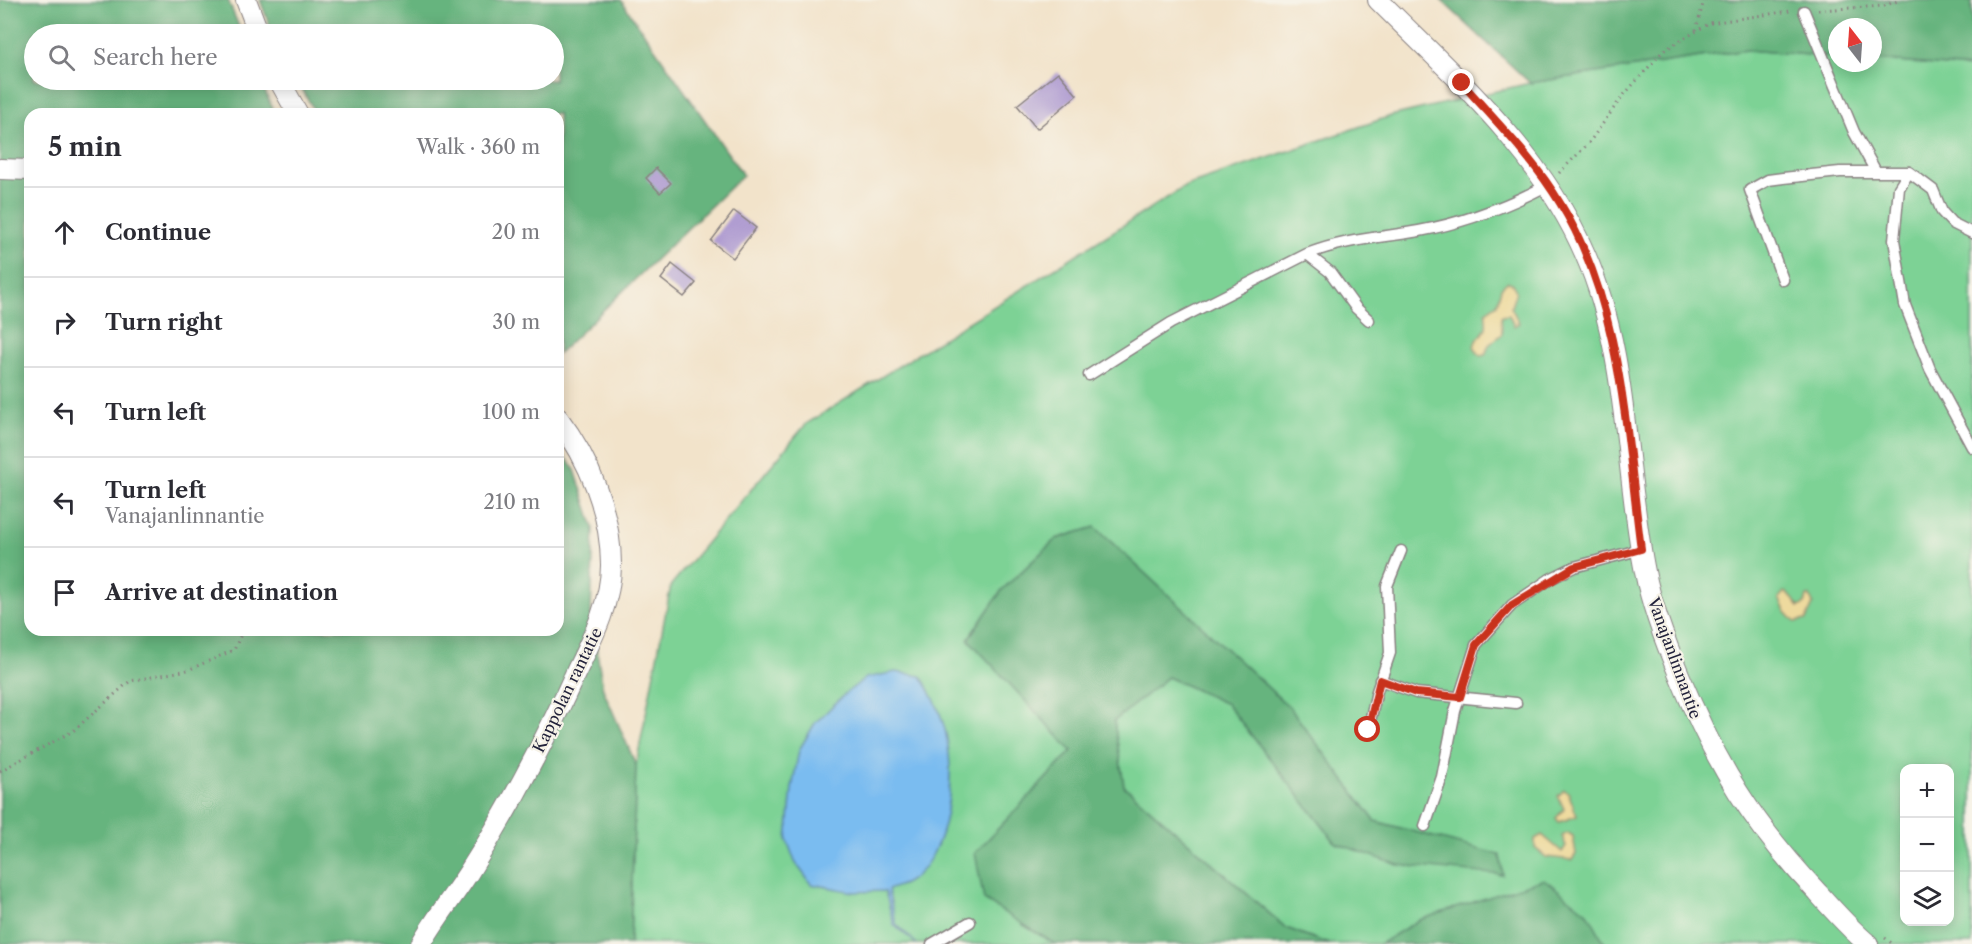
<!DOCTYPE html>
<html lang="en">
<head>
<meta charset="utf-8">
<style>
	body { margin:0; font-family:"Libre Caslon Text",serif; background:#f2f2f3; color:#2b2b33 }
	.controls { position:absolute; right:18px; bottom:18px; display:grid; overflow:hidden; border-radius:12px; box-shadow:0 3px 15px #0003 }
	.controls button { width:54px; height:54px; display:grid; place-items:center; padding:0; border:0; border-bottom:2px solid #e1e1e2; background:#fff; color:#2b2b33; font:30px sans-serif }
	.compass { position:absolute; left:1828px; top:18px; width:54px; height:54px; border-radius:50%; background:#fff; box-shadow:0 3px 15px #0003; rotate:343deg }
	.stop { position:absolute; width:18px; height:18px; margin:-14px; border:4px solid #c8321e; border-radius:50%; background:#fff }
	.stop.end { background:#c8321e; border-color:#fff; box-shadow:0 2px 6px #0008 }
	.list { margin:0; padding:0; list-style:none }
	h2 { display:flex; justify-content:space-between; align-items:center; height:78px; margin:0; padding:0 24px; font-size:26px }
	h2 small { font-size:20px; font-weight:400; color:#7c7c81 }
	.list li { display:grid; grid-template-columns:39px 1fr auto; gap:18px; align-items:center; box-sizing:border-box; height:90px; padding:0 24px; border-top:2px solid #e1e1e2 }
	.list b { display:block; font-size:22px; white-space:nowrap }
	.list p { margin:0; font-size:20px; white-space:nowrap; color:#7c7c81 }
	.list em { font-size:20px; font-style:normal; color:#7c7c81 }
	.icon { flex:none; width:33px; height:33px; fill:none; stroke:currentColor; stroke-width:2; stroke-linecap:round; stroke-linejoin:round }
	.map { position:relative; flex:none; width:1972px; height:944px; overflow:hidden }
	.search { position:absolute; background:#fff; box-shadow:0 3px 15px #0003; left:24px; top:24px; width:540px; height:66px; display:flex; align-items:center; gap:15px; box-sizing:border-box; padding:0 21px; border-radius:33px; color:#7c7c81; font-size:22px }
	.panel { position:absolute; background:#fff; box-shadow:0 3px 15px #0003; left:24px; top:108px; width:540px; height:528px; border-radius:18px }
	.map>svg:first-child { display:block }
</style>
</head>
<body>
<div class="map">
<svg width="1972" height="944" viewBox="0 0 1972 944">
	<rect width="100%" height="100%" fill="#f7f3e8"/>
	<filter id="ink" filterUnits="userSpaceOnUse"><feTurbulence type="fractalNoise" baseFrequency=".0167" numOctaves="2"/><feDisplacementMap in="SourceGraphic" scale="12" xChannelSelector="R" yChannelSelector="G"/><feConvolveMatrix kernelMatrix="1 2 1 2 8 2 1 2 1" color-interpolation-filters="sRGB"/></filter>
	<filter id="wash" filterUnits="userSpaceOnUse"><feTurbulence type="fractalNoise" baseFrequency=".008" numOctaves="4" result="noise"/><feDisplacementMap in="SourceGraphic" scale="24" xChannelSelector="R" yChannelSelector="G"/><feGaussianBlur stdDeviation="1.35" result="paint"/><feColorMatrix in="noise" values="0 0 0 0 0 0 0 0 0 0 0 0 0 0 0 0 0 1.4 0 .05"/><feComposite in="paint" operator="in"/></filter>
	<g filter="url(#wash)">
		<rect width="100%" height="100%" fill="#f2e3ca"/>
		<path fill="#7dd295" stroke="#507a68" stroke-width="1.5" fill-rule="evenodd" d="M1746,50L1837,57V63H1873V60L1972,68V944H1605L1588,913L1419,920L1380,944H1329L1286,928L1124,786L1114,721L1168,677L1227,704L1336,843L1502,875L1500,856L1375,821L1290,708L1095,527L1056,539L1002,590L968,639L1072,751L975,853L1023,925L1055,944H630L636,765L671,585L806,424L1186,186L1391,116L1530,83ZM1904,768H1950V922H1904Z"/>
		<path fill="#66b47e" stroke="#446b5c" stroke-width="1.5" d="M0,0H228L242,34H34V80H260L275,114H30V630H558V447L575,470L594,528L591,614L603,689L636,765L630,944H0Z
			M260,0H621L743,175L558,354V114H316L297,80H554V34H273Z
			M1441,0H1972V68L1873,60V27H1837V57L1746,50L1530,83Z
			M1095,527L1290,708L1375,821L1500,855L1503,875L1398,865L1336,843L1227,704L1168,677L1114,721L1124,786L1286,928L1329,944H1055L984,900L975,853L1072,751L968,639L1002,590L1056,539Z
			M1544,879L1588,913L1605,944H1380L1419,920Z"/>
		<path fill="#eeda9e" stroke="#887e6c" stroke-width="1.5" d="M1507,282L1512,283L1516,291L1511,307L1519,323L1514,326L1509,315L1501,316L1502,334L1489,345L1485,355L1480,356C1466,342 1482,340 1486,327C1487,322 1485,317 1486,312L1497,304L1501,288Z
			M1784,592L1790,595L1799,607L1805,604L1807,596H1810L1813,604L1806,620L1795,622L1785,611L1779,598Z
			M1564,790L1568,792L1577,816L1559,822L1556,818L1564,809L1558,796Z
			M1568,833L1573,836L1576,854L1572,860L1546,857L1535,848V839L1542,835L1562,852L1566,846L1562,836Z"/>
		<path fill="#7abcf0" stroke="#4e6f96" stroke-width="1.5" d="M896,672L921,676C931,691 939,708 944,726C957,771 951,858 906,883C900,886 894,887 888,890L896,924L917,944L894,925L885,891L854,892L811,884L795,862L787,840L792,788L799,750L815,723L846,693L866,678Z"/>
		<g id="blocks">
			<path fill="#b09dd1" d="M1058,72L1077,95L1037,129L1017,105Z
				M656,168L671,183L660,193L646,178Z
				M734,211L756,228L733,258L711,241Z
				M672,264L696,283L684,297L661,279Z"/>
		</g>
	</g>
	<g filter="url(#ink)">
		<use href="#blocks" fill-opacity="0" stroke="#8a8282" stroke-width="1.5"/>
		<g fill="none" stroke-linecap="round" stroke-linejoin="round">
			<g stroke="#8a8282" stroke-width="13">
				<path id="lane" d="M1804,11L1854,132L1875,170
					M1909,172L1899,188L1894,240L1905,305L1930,369L1972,447
					M1783,280L1750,190L1768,180L1783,178L1840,172H1909L1933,190L1942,212L1952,223L1972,233
					M1369,320L1356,308L1330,272L1307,254C1345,239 1379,238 1419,231C1463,223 1508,206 1548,185
					M1089,375L1171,323L1307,254
					M1380,680L1416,693L1516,703
					M1368,730L1377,691L1390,653L1387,586L1401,551
					M1425,826L1442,777L1455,711L1476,645L1512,605L1550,579L1574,567L1642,549
					M932,944L970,922"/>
			</g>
			<g stroke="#8a8282" stroke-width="22">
				<path id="street" d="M246,0L259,34
					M1378,0C1455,77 1541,152 1585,254C1629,354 1624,467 1645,572C1652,608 1666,644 1680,677C1717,766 1752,823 1818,893C1834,911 1850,929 1868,944
					M279,80L298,114
					M0,169L30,170
					M421,944C435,919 453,897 469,872C509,809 545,741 576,672C592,639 611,603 611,565C611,513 589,459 558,418"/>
			</g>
			<path stroke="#8a8282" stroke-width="3" stroke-dasharray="1.5 4.5" stroke-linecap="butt" d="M1818,10L1884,6L1900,0
				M1696,30L1704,0
				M1559,173L1588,144L1622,97L1663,51L1710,23L1790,11
				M0,771L73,731L130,681L188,670L234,650L243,630
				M1885,938L1893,944"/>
			<use href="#lane" stroke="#fff" stroke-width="10"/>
			<use href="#street" stroke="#fff" stroke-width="20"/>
		</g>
	</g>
	<g fill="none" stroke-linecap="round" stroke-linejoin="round" filter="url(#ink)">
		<path stroke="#c8321e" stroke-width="8" d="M1368,730L1380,680L1416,693L1460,697L1476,645L1512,605L1574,567L1641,549C1626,435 1622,303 1560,203C1534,159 1496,122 1462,83"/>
	</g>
	<g text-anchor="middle" stroke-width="4.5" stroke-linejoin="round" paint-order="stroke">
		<g font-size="16" fill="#22223b" stroke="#f7f3e8">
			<text transform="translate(1675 658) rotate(70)" y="6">Vanajanlinnantie</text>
			<text transform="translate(567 690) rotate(-64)" y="6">Kappolan rantatie</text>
		</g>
	</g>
</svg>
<div class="controls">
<button>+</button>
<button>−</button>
<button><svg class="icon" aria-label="layers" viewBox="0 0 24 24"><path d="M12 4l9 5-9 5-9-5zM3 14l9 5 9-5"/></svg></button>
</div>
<svg class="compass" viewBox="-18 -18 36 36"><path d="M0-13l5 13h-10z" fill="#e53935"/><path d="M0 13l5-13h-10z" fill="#7c7c81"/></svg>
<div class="stop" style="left:1368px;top:730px"></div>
<div class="stop end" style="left:1462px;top:83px"></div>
<div class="search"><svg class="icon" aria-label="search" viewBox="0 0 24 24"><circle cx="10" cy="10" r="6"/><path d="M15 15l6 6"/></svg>Search here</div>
<section class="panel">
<h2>5 min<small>Walk · 360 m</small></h2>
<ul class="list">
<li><svg class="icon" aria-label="ahead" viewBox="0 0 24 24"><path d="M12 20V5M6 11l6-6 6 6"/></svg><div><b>Continue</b></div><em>20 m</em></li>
<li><svg class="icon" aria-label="right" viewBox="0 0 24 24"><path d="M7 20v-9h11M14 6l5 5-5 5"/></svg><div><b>Turn right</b></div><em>30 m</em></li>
<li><svg class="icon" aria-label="left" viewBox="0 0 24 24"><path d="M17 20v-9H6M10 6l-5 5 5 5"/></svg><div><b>Turn left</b></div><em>100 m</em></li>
<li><svg class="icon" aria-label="left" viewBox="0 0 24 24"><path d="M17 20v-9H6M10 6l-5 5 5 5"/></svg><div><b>Turn left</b><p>Vanajanlinnantie</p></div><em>210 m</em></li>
<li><svg class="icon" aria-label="arrive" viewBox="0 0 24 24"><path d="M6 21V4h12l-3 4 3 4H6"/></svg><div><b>Arrive at destination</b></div></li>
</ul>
</section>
</div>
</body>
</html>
